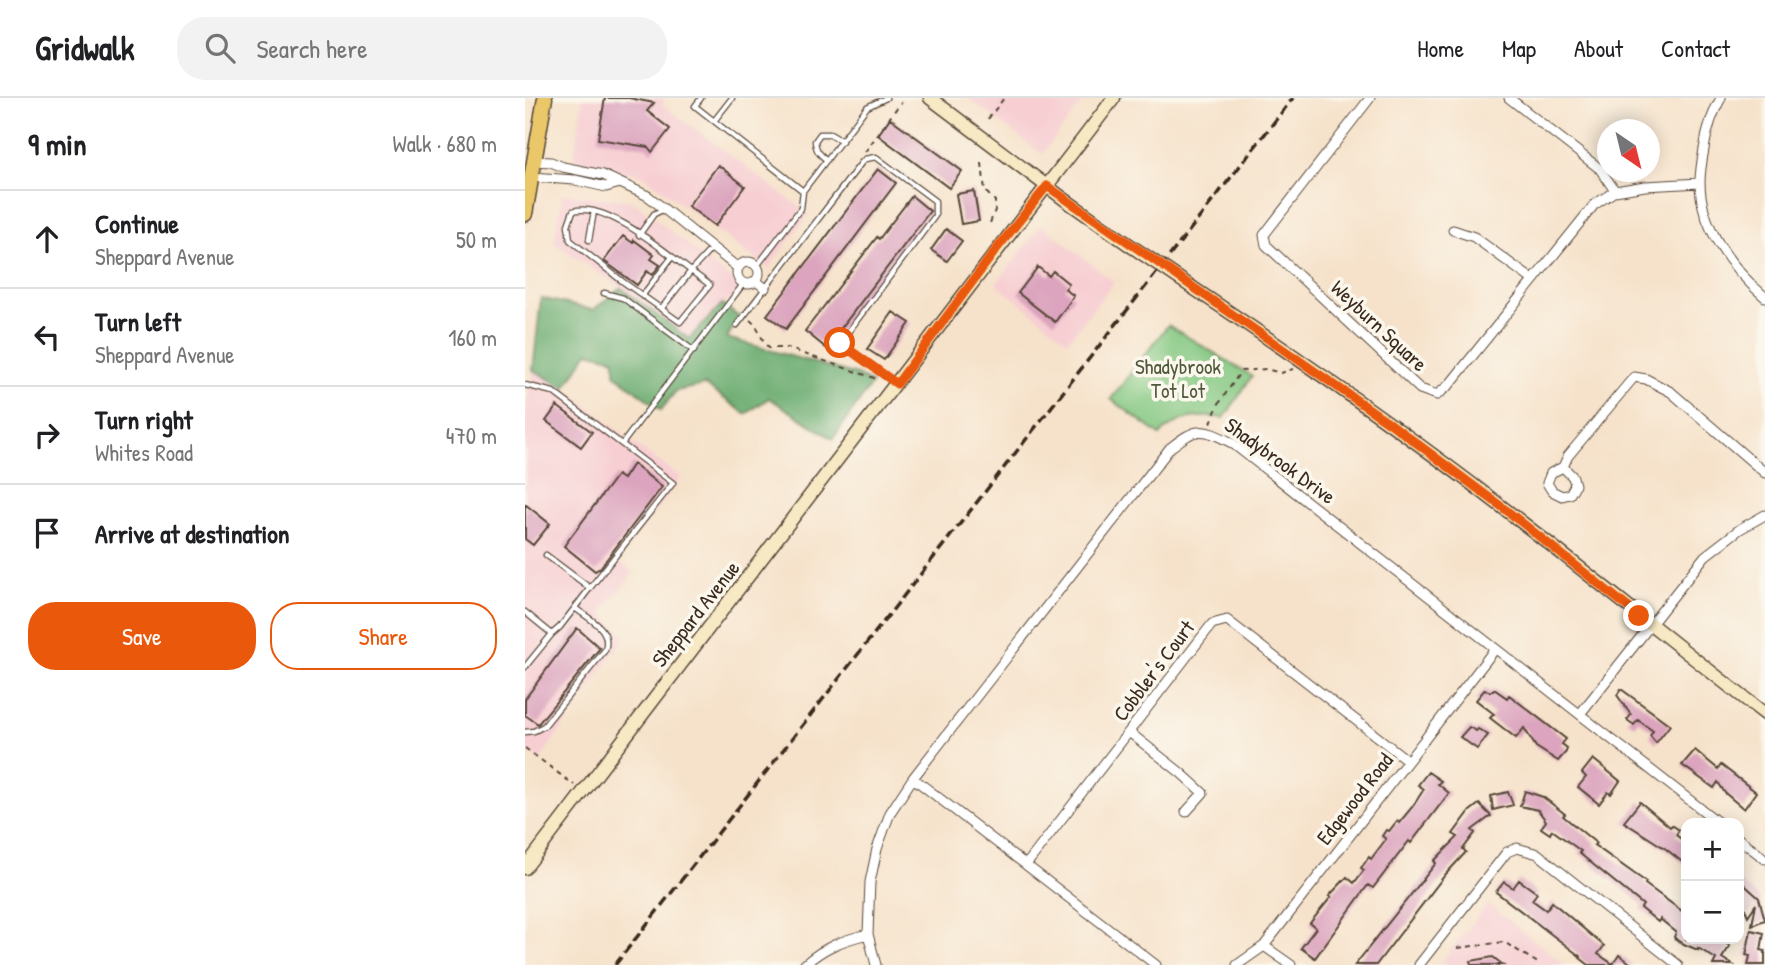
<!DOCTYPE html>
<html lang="en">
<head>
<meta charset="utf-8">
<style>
	body { margin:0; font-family:"Patrick Hand",sans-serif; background:#f2f2f2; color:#202124 }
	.controls { position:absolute; right:21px; bottom:21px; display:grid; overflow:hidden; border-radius:14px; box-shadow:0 4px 18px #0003 }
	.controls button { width:63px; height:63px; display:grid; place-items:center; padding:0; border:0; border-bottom:2px solid #e0e0e0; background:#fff; color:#202124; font:35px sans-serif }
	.compass { position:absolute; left:1072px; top:21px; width:63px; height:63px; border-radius:50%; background:#fff; box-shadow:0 4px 18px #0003; rotate:145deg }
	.stop { position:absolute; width:21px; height:21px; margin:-16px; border:5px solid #ea580c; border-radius:50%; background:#fff }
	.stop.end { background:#ea580c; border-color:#fff; box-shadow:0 2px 7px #0008 }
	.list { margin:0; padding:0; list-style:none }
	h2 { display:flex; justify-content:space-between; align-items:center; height:91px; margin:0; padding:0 28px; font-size:30px }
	h2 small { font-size:23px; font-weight:400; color:#757577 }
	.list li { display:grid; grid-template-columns:46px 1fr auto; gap:21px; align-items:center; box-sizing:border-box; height:98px; padding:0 28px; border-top:2px solid #e0e0e0 }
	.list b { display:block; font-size:26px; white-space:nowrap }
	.list p { margin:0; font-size:23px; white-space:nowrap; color:#757577 }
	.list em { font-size:23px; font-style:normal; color:#757577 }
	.actions { display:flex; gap:14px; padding:21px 28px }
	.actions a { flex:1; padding:16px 0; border:2px solid #ea580c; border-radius:28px; text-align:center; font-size:24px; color:#ea580c }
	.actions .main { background:#ea580c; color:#fff }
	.icon { flex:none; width:38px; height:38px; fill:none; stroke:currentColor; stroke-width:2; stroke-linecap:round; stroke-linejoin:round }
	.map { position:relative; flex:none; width:1240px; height:867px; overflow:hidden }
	header { display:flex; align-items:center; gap:42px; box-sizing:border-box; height:98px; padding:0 35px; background:#fff; border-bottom:2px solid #e0e0e0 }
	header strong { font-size:33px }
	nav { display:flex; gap:38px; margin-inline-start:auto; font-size:24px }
	.search { width:490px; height:63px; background:#f2f2f2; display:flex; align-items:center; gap:18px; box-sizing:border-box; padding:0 24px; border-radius:28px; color:#757577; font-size:26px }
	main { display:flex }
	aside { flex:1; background:#fff }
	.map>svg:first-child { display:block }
</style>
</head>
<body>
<header>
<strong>Gridwalk</strong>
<div class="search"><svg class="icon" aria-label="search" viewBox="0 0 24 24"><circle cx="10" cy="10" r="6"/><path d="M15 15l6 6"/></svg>Search here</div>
<nav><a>Home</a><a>Map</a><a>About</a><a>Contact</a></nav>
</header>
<main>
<aside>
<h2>9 min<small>Walk · 680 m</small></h2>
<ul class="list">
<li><svg class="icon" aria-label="ahead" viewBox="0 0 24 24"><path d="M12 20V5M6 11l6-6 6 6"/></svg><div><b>Continue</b><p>Sheppard Avenue</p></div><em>50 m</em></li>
<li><svg class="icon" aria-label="left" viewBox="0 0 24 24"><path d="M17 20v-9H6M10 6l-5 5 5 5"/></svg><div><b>Turn left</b><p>Sheppard Avenue</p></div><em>160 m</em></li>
<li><svg class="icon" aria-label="right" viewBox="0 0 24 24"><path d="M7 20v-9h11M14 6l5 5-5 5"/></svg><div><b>Turn right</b><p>Whites Road</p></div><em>470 m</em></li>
<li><svg class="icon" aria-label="arrive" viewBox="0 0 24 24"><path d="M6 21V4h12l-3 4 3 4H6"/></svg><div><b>Arrive at destination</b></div></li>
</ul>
<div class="actions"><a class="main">Save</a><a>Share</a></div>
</aside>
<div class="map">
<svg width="1240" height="867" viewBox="0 0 1240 867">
	<rect width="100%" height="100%" fill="#fbf7ec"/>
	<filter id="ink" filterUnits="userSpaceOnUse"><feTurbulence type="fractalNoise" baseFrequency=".0143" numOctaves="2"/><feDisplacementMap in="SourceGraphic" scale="14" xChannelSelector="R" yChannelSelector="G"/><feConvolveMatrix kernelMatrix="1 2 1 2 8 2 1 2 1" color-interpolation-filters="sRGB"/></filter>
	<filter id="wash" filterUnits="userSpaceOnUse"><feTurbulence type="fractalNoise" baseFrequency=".00686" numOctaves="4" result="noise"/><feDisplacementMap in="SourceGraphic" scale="28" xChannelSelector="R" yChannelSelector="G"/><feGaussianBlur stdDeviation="1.57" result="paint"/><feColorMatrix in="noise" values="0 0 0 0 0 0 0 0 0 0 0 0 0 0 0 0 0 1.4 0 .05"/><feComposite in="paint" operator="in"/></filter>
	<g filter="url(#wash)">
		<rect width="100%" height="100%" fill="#f6e2ca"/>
		<path fill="#f7cfd3" d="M58,0H138V7L284,116L243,171L119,78L49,61Z
			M443,0H561L517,56Z
			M38,96L108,103L222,194L197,206L165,241L96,190L29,145Z
			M517,127L589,184L543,243L471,186Z
			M8,272L40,290L113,349L156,379L93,463L109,475L76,515L101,538L15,662L0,651V316Z
			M963,806L1040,867H914Z"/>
		<path fill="#83c781" stroke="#5f7850" stroke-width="2" d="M643,227L727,278L699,320C674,317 653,318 635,337L586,301Z"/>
		<path fill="#6aac6f" stroke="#526b46" stroke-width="2" d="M96,190L164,241L197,206L214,219L202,240L332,277L347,285L308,341L244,300L221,316L180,287L151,293L136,312L90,276V261L63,254L40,290L8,272L16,200L68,212Z"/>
		<g id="blocks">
			<path fill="#dca4be" d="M80,0H104L129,5L122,13L145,31L127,54L123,49L73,41Z
				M365,20L437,73L424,90L353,37Z
				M193,67L220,88L190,128L163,108Z
				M353,71L371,85L261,231L242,217Z
				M449,93L454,123L436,126L431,96Z
				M387,98L405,113L301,250L280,233L352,139L354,141Z
				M421,131L437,143L422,163L406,152Z
				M98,138L108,145L109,142L129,157L126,161L135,167L127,177L122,173L112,187L79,163Z
				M513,169L524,178L528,173L544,186L540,191L549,198L530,224L493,195Z
				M368,214L385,225L359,262L342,251Z
				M32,308L67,334L56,349L21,323Z
				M108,366L137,389L75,470L70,473L39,448L92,377L98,381Z
				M0,406L25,426L8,447L0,441Z
				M52,530L75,550L13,626L0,617V601Z
				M960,591L965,594L969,591L982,600L984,597L1041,641L1037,646L1042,650L1041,654L1033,663L1011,649L999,630L991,640L965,620L969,616L951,602Z
				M1096,591L1145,627L1131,645L1125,638L1128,633L1113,622L1109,627L1102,622L1106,617L1092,597Z
				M944,629L951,633L953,631L963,637L952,651L935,639Z
				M1170,652L1193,671L1196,667L1231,694L1219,711L1200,695L1193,684L1189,690L1157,667Z
				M1068,661L1095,683L1086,696L1083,694L1074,706L1053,689L1061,679L1057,675Z
				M903,674L916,683L913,686L924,695L886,745L884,743L848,790L843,787L790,860L776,850L791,830L785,825L806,799L804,798L822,779L829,785L839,772L836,770L844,759L846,761L861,741L857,738L861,732L864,733L872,723L874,725L888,708L899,691L893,687Z
				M1000,693L1018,699L1040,716L1038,718L1071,745L1069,747L1121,784L1120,786L1157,813L1161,807V841H1193L1205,848L1197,860L1208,867H1188L1191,861L1173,850V852L1161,847L1149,841H1151L1149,839L1151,834L1135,821L1133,824L1116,810L1118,807L1054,755L1056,753L1027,732L1025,736L1016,730L1021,723L1013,712L995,708Z
				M983,694L988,707L968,712L966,698Z
				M1115,704L1145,729L1147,727L1154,732L1151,737L1161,745V767L1141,751L1099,724Z
				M954,706L966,718L947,732L950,735L938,751L941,754L920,777L851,867H830L911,765L909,763L933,739L928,736L945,713Z
				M994,782L1012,795L1007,802L1021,812L1027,804L1079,848L1073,856L1088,866L1094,857L1108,867H1064L1055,860L1056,859L971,794L979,784L988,790Z
				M1214,782L1234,800L1240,822L1227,827L1231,806L1223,818L1214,796Z
				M1226,832L1239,835L1236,852L1240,853V867H1223L1225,858L1221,857Z
				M968,859L978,867H947L946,863Z"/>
		</g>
	</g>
	<g filter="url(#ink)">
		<use href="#blocks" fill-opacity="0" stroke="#574638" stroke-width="2"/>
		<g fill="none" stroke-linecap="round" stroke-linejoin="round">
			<g stroke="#574638" stroke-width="7">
				<path id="lane" d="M176,0L170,8L278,93
					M189,23L207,0
					M302,62C294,56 291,53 290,43L295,36H305L317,43
					M114,137L129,116L139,111
					M64,142L69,113
					M232,168L276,110L278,93L342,9L361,0
					M79,195L98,200L169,253
					M117,198L147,159
					M136,211L166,173C139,153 81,103 48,113L43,127L45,142L97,183L155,224L185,187L166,173L187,150
					M212,227L337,64L340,61L351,59L410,103V118L315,245L369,284
					M0,287L28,294L148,385L65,490L21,457
					M97,346L219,185
					M0,514L27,536L0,569
					M27,536L35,529L65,490
					M0,634L9,633L19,628L80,552C87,530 65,522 50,510"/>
			</g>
			<g stroke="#574638" stroke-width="11">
				<path id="street" d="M845,0L739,137L741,147L895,291L912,297L925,286L1069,107L1090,93L1120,88L1175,85
					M984,0L1075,71L1090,93
					M1196,0C1186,17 1182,32 1179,51C1177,62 1175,73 1175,84C1175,129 1207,171 1240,199
					M8,63L26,64L38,69L78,77L123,98L213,170
					M6,79L50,82L81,89L95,85
					M928,132L949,139L1008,182
					M212 175a11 11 0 1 1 22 0a11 11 0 1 1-22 0Z
					M231,183L240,190
					M1038,369L1048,379L1050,387L1045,396L1037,398L1027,393L1022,385L1026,375L1038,369L1043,358L1109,279L1121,281L1146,294L1240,375
					M1055,616L1180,458L1215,431L1240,417
					M604,634L656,675L678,695L661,714
					M388,680L631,867
					M1214,741L1240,761
					M501,767L687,526L702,522L882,662
					M739,848L766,867
					M279,867C299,849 318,842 343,836
					M351,867L343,836L345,784L352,751L365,715L388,680L645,350C672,329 676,329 707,345L1194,725
					M712,867L739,848L970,551
					M894,867L982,754L992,750L1013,756L1153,867"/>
			</g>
			<g stroke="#574638" stroke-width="15">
				<path id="secondary" d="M405,0L539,101L606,148
					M668,190C775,261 880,334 981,412C1068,479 1153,549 1240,616
					M0,770L589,0"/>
			</g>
			<g stroke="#574638" stroke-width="17">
				<path id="primary" d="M0,116L20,0"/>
			</g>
			<path stroke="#574638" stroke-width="2" stroke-dasharray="5 5" stroke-linecap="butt" d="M463,21L479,0
				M340,54L376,4
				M457,65L460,93L470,103V112L465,125
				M225,222C235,230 235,241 244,250H262L352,281
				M686,325L693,307L716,273L741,271L756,275L768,271
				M0,650L49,687
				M933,850L979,844L1016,867"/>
			<use href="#lane" stroke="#fff" stroke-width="4.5"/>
			<use href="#street" stroke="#fff" stroke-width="9"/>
			<use href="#secondary" stroke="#f7e9c3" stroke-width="12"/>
			<use href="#primary" stroke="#eac769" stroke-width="14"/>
			<path stroke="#3b2a1e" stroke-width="3.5" stroke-dasharray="10 5" stroke-linecap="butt" d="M90,867L768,0"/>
			<g stroke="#574638" stroke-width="15" stroke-linecap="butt">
				<path id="secondary-bridge" d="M606,148L668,190"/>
			</g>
			<use href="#secondary-bridge" stroke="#f7e9c3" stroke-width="12"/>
		</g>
	</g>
	<g fill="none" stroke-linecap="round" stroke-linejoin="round" filter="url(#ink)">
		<path stroke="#ea580c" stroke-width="9" d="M315,245L372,286L470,153L522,88L866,326L981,412L1114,518"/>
	</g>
	<g text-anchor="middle" stroke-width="7" stroke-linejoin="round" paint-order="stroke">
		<g font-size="21" fill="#3b2a1e" stroke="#fbf7ec">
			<text transform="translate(854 228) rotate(43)" y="7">Weyburn Square</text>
			<text transform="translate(755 363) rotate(36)" y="7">Shadybrook Drive</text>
			<text transform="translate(171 516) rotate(-52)" y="7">Sheppard Avenue</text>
			<text transform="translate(629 573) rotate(-53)" y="7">Cobbler's Court</text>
			<text transform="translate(830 701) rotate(-52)" y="7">Edgewood Road</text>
		</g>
		<g font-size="21" fill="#51593c" stroke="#fbf7ec">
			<text x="653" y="276">Shadybrook<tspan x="653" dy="24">Tot Lot</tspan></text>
		</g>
	</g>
</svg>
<div class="controls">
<button>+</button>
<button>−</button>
</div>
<svg class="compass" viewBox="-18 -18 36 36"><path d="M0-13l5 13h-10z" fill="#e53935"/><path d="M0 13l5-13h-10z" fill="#757577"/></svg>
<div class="stop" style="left:315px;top:245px"></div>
<div class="stop end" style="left:1114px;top:518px"></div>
</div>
</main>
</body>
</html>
